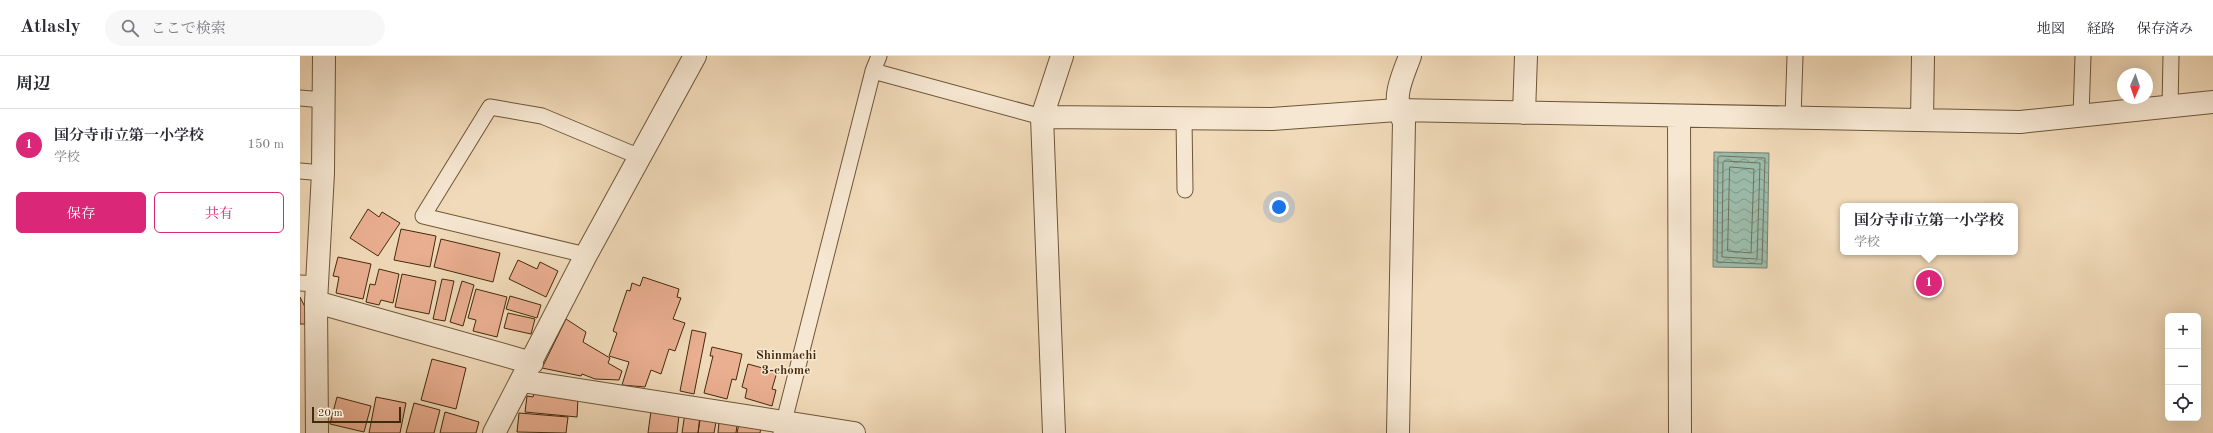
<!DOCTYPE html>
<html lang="ja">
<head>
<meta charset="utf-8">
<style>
	body { margin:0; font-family:"Old Standard TT","Noto Serif JP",serif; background:#f7f7f7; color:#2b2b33 }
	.controls { position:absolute; right:12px; bottom:12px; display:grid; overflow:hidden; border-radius:6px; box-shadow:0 4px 16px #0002 }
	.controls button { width:36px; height:36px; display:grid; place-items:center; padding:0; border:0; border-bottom:1px solid #e1e1e2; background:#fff; color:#2b2b33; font:20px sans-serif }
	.compass { position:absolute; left:1817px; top:12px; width:36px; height:36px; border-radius:50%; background:#fff; box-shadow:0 4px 16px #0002; rotate:182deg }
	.scale { position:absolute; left:12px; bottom:10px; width:89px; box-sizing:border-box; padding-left:4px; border:2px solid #432a0d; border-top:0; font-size:11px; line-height:14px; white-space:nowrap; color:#432a0d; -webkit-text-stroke:3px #f6e7d2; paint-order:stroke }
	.you { position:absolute; left:979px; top:151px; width:14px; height:14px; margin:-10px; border:3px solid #fff; border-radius:50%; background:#1a73e8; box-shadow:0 0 0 6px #1a73e833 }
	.badge { display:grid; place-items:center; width:26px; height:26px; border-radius:50%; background:#db2777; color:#fff; font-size:13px; font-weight:700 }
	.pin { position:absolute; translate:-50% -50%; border:2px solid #fff; box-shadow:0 1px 4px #0006 }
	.popup { position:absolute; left:1540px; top:147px; width:178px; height:52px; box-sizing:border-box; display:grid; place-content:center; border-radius:6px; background:#fff; filter:drop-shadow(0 1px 3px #0005); font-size:13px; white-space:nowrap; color:#7c7c81 }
	.popup b { font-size:15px; color:#2b2b33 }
	.popup::after { content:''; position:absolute; left:50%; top:100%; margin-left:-8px; border:8px solid transparent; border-top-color:#fff }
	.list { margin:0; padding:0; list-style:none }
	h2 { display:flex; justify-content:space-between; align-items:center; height:52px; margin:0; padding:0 16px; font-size:17px }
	h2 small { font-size:13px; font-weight:400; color:#7c7c81 }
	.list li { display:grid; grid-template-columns:26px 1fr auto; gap:12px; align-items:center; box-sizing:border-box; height:72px; padding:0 16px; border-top:1px solid #e1e1e2 }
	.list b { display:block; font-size:15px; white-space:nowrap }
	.list p { margin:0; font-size:13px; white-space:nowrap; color:#7c7c81 }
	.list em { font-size:13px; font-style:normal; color:#7c7c81 }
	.actions { display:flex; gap:8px; padding:12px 16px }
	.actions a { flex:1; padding:9px 0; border:1px solid #db2777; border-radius:6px; text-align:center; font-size:14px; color:#db2777 }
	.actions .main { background:#db2777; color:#fff }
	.icon { flex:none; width:22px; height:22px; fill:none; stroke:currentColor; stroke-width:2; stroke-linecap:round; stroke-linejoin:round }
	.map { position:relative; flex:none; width:1913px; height:377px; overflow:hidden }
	header { display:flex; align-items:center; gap:24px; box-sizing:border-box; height:56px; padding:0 20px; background:#fff; border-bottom:1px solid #e1e1e2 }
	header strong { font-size:19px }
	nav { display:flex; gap:22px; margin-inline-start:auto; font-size:14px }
	.search { width:280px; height:36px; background:#f7f7f7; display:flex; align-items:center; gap:10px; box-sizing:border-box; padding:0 14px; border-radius:22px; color:#7c7c81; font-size:15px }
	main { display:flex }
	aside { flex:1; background:#fff }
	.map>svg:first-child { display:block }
</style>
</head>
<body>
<header>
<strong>Atlasly</strong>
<div class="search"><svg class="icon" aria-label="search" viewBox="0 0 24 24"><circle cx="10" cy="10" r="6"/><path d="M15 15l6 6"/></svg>ここで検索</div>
<nav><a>地図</a><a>経路</a><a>保存済み</a></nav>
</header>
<main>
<aside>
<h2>周辺<small></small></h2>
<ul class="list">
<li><span class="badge">1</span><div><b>国分寺市立第一小学校</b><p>学校</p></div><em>150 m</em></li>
</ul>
<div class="actions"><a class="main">保存</a><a>共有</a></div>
</aside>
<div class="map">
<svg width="1913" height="377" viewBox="0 0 1913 377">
	<defs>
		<pattern id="water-waves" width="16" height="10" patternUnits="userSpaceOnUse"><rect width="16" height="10" fill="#9cbbaa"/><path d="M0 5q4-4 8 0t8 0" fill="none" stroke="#819889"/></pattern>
	</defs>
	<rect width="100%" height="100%" fill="#f1dab9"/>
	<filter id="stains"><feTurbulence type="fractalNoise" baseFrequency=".005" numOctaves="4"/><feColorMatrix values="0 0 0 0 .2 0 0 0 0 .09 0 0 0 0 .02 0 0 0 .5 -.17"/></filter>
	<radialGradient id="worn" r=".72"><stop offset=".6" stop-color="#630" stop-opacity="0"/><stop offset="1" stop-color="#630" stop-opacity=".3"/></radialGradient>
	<path fill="url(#water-waves)" stroke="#78816b" d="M1414,96L1469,97L1467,212L1413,211Z"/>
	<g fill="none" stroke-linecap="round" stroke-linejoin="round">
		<path stroke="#70725c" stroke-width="1" d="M1420,100L1465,102L1462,208L1417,206L1418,102Z
			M1425,105L1460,107L1457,203L1422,201L1423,107Z
			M1430,111L1454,113L1451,197L1428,195Z"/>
	</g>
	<path fill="#eaaf91" stroke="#432a0d" d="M68,153L79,161L82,156L100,167L78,200L50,182Z
		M101,173L136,180L130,211L94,204Z
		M141,183L200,197L193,226L134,211Z
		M38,201L71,208L63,243L36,237L39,221L33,220Z
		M218,204L237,213L240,206L258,215L246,241L209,223Z
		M79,213L99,218L93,247L81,244L79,249L66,246L70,228L75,229Z
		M102,218L136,225L129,258L95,251Z
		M343,221L379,233L377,241L381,242L373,263L385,267L375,295L369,293L361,318L351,314L345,331L322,329L329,306L309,300L317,277L313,275L327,234L330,235L332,227L340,230Z
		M142,223L154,225L145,265L133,263Z
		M162,225L174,229L163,270L150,266Z
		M176,233L207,241L197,281L173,275L176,264L168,262Z
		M210,240L241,249L237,262L206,253Z
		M0,241L5,251V268H0Z
		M208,257L235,263L231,278L204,272Z
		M266,263L286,276L283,286L310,302L308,307L322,315L319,324L295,323L282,318L281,320L242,312Z
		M392,274L406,277L394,338L380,335Z
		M412,291L442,298L436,324L432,323L427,343L404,337L413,300H410Z
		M132,303L166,312L156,353L121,344Z
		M448,308L477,316L472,333L476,334L472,350L445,342L447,333L442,331Z
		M234,337L278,342L277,361L225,356L227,340L233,341Z
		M37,341L71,350L64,376L30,368Z
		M76,341L106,347L100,377H69Z
		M114,347L140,354L134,377H106Z
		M351,355L379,359L377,377H348Z
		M145,356L179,366L176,377H140Z
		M219,357L268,361L266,377L217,376Z
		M385,357L400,360L398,377H382Z
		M400,364L416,366L414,377H398Z
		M419,366L437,369L436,377H418Z
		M439,368L461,371L460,377H437Z"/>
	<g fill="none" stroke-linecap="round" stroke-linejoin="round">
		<g stroke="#6e5638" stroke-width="17">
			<path id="service" d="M573,15L742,61
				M0,42L23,44
				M1870,51L1871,0
				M1781,60L1783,0
				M1493,61L1495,0
				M884,62L885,134
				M0,115L23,117
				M286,199L123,160L190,51L242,60L340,101
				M0,227L17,228
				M481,377L573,15L579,0"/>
		</g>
		<g stroke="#6e5638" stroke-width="24">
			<path id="minor" d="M1224,57L1226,0
				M1379,60L1380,377
				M742,61L972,63L1097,54L1720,66L1913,46
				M1622,64L1623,0
				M16,246L232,307
				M222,325L554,377
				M17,377L16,246L23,117L24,0
				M194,377L286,199L395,0
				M754,377L742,61L762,0
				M1098,377L1104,66C1091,41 1101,25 1110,0"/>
		</g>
		<use href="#service" stroke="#f6e7d2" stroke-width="15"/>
		<use href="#minor" stroke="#f6e7d2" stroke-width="22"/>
	</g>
	<g text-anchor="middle" stroke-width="3" stroke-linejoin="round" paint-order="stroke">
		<g font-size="13" font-weight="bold" fill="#432a0d" stroke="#f6e7d2">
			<text x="486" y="303">Shinmachi<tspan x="486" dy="15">3-chome</tspan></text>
		</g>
	</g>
	<rect width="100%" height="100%" filter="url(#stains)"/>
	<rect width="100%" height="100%" fill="url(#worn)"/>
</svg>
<div class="controls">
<button>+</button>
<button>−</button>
<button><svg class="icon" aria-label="locate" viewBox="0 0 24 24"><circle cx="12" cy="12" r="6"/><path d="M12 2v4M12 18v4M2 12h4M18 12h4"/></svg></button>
</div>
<svg class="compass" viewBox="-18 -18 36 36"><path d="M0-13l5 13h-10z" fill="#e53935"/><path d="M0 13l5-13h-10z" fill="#7c7c81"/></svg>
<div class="scale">20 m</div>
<div class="you"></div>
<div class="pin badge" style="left:1629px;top:227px">1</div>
<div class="popup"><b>国分寺市立第一小学校</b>学校</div>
</div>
</main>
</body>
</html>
